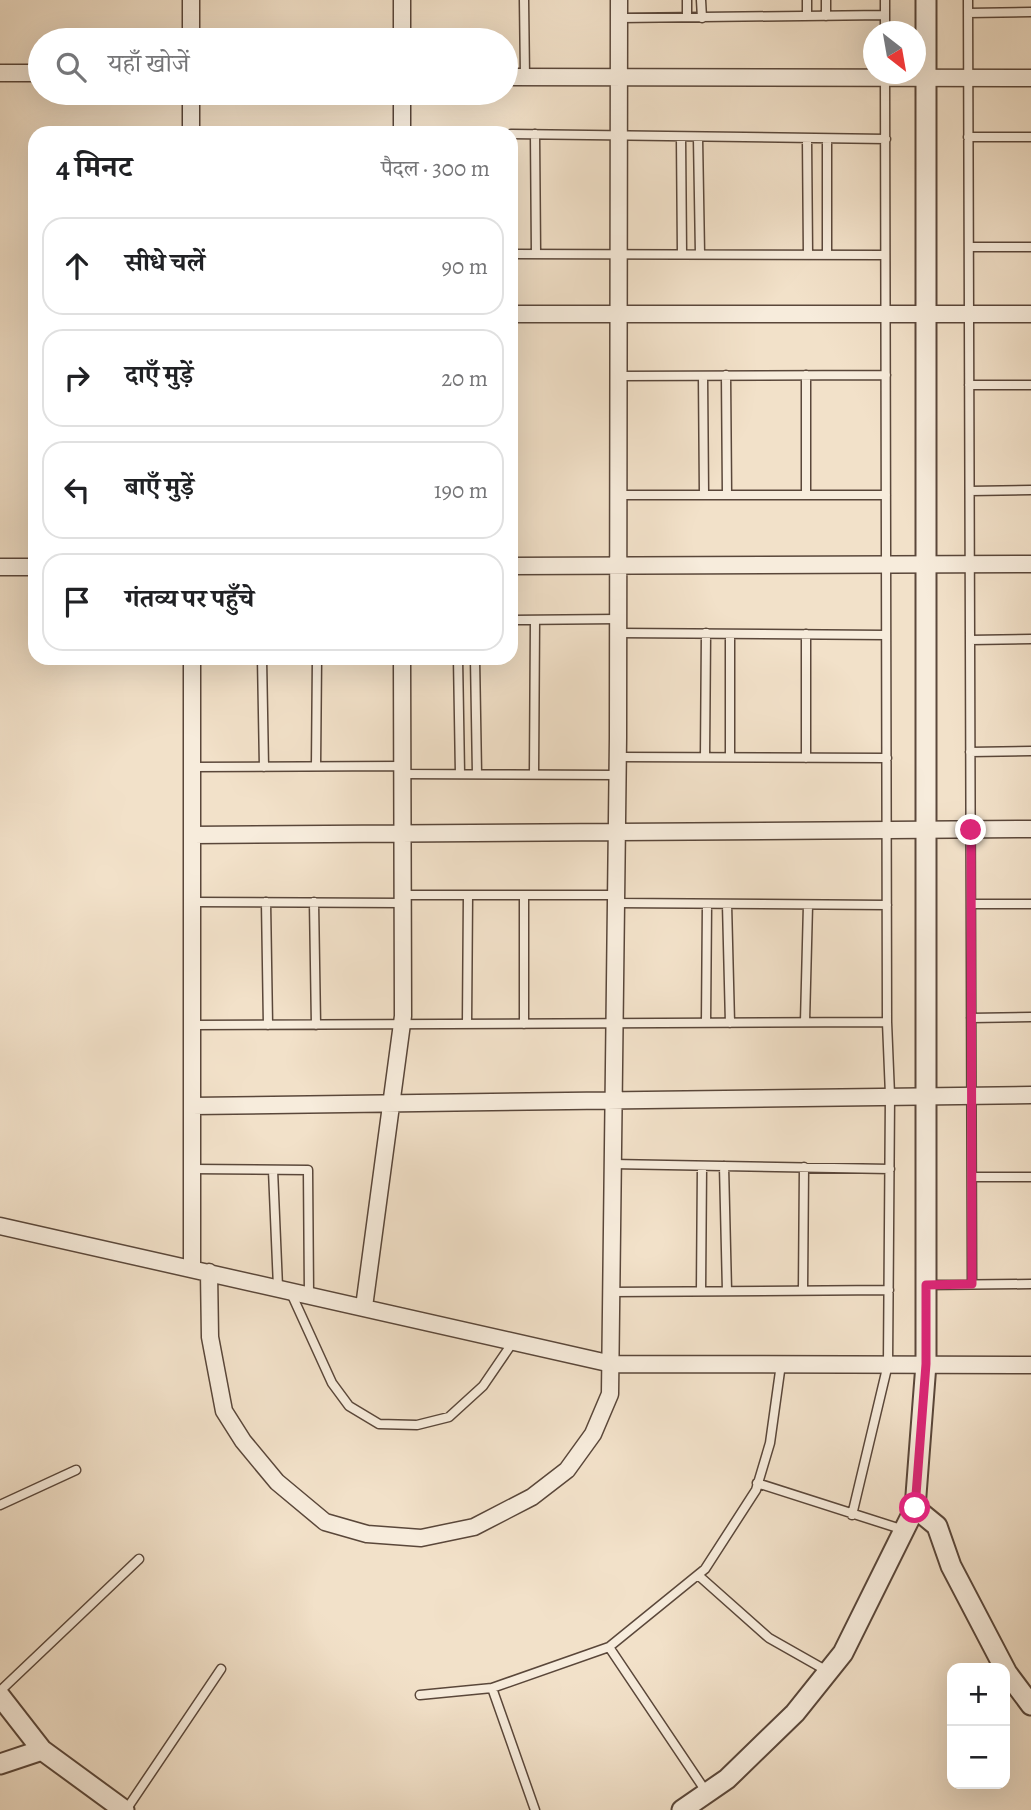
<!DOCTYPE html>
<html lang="hi">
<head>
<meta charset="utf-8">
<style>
	body { margin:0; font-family:Alegreya,"Noto Serif Devanagari",serif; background:#f2f2f2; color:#202124 }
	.controls { position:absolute; right:21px; bottom:21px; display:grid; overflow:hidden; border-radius:14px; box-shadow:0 7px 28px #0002 }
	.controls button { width:63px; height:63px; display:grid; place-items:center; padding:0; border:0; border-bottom:2px solid #e0e0e0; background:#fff; color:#202124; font:35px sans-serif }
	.compass { position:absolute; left:863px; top:21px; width:63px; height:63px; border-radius:50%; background:#fff; box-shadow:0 7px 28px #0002; rotate:149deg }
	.stop { position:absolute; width:21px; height:21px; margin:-16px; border:5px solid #db2777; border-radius:50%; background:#fff }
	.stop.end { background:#db2777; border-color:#fff; box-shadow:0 2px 7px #0008 }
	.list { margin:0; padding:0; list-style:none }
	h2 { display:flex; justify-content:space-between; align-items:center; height:91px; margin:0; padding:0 28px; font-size:30px }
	h2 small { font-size:23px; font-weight:400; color:#757577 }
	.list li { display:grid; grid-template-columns:46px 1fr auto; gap:21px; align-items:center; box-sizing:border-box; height:98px; margin:0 14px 14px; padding:0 14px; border:2px solid #e0e0e0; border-radius:21px }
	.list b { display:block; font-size:26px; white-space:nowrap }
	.list em { font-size:23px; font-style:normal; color:#757577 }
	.icon { flex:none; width:38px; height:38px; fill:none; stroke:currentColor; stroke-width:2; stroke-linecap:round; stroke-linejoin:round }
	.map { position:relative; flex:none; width:1031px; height:1810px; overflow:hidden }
	.search { position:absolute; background:#fff; box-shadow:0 7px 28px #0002; left:28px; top:28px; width:490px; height:77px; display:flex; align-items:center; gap:18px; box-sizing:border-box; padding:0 24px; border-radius:38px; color:#757577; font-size:26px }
	.panel { position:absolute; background:#fff; box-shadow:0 7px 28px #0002; left:28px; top:126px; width:490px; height:539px; border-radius:21px }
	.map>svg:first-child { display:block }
</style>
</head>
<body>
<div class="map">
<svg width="1031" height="1810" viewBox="0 0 1031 1810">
	<rect width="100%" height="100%" fill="#f2e1c9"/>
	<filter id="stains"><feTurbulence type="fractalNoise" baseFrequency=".00286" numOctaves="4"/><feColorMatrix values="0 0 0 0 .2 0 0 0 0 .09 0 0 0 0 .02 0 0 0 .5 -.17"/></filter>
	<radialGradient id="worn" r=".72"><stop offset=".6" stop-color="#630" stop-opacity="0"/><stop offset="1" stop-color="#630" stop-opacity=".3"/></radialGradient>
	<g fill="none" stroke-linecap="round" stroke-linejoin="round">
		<g stroke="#5a473a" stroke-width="11">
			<path id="service" d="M524,0L525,77
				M687,0V17
				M701,0L702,18
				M807,0V16
				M826,0V16
				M885,0V32
				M968,0L972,1284
				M968,13L1031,12
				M619,18L885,15
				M511,134L886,139
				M535,134L536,254
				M968,137H1031
				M681,138L682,254
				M698,138L700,254
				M807,139L808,255
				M827,139V255
				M969,247H1031
				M511,254L885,255
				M726,375L727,495
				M806,375V495
				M619,376L886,375
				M703,376L704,495
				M969,385H1031
				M970,491L1031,490
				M618,495H886
				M511,620L618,619
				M618,633L886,635
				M730,634V757
				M970,640L1031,639
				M262,658L264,767
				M458,658L460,774
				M475,658L477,774
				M970,752L1031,751
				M618,757L887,758
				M705,757L706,633
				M806,758V634
				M316,766L317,658
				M192,767L402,766
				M402,774L618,775
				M534,774L535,620
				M403,895H616
				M524,895V1024
				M192,902L403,903
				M266,902L268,1025
				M314,902L316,1025
				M616,903L887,905
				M727,904L730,1023
				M971,904H1031
				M971,1018L1031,1017
				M805,1022L808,905
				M706,1023L707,904
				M467,1024L468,895
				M192,1025L887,1022
				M612,1164L890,1169
				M724,1166L727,1291
				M192,1169L308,1170L309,1294
				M273,1170L278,1287
				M972,1177H1031
				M926,1285L1031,1284
				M803,1290L804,1167
				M701,1291L702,1166
				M611,1292L889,1290
				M291,1293L332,1383L349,1406L379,1424L417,1425L449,1417L483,1386L513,1342
				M757,1483L904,1530
				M0,1505L76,1470
				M852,1515L888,1364L890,1095L887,1022L885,76
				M698,1575L769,1638L829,1672
				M609,1647L707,1793
				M492,1688L535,1810
				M0,1691L139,1559
				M420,1695L492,1688L609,1647L705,1569L756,1490L770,1443L781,1364
				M126,1810L221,1669"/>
		</g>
		<g stroke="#5a473a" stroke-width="19">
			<path id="minor" d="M191,0V40
				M402,40V0
				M0,73H40
				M506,77L1031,78
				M191,93V133
				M402,93V133
				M511,314H1031
				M511,566L1031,564
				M0,567H35
				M192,835L1031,829
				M192,1106L1031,1095
				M0,1226L612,1364L1031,1365
				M192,1268V658
				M209,1272L210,1337L224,1411L243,1441L277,1482L325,1522L367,1534L421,1538L474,1527L532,1497L567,1470L593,1434L610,1394L618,738L619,0
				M364,1307L403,1016L402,658"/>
		</g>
		<g stroke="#5a473a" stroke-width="23">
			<path id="tertiary" d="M915,1508L937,1526L951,1566L1007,1673L1031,1705
				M0,1696L42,1750L124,1810
				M0,1764L42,1750
				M682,1810L727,1779L795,1713L843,1653L915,1508L926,1364V0"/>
		</g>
		<use href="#service" stroke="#f7ecdc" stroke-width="8"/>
		<use href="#minor" stroke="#f7ecdc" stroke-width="16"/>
		<use href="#tertiary" stroke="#f7ecdc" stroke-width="19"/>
	</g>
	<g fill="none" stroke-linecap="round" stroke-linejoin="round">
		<path stroke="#db2777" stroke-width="9" d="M915,1508L926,1364V1285L972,1284L971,830"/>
	</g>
	<rect width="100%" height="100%" filter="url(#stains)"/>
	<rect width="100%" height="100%" fill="url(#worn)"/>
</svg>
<div class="controls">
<button>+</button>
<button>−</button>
</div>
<svg class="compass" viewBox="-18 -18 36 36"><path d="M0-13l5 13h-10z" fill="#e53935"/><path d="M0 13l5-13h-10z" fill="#757577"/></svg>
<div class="stop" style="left:915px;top:1508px"></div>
<div class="stop end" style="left:971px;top:830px"></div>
<div class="search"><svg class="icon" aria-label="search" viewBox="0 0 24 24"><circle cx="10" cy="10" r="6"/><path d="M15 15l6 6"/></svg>यहाँ खोजें</div>
<section class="panel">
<h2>4 मिनट<small>पैदल · 300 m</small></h2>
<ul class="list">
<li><svg class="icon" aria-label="ahead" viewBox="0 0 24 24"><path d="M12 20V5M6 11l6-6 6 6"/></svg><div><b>सीधे चलें</b></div><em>90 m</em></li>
<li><svg class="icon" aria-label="right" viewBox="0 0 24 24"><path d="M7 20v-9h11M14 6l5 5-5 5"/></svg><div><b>दाएँ मुड़ें</b></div><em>20 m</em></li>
<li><svg class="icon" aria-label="left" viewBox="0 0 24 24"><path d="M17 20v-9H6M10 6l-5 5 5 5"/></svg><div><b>बाएँ मुड़ें</b></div><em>190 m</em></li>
<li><svg class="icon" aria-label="arrive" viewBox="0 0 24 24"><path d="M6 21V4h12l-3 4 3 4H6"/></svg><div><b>गंतव्य पर पहुँचे</b></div></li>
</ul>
</section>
</div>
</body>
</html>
